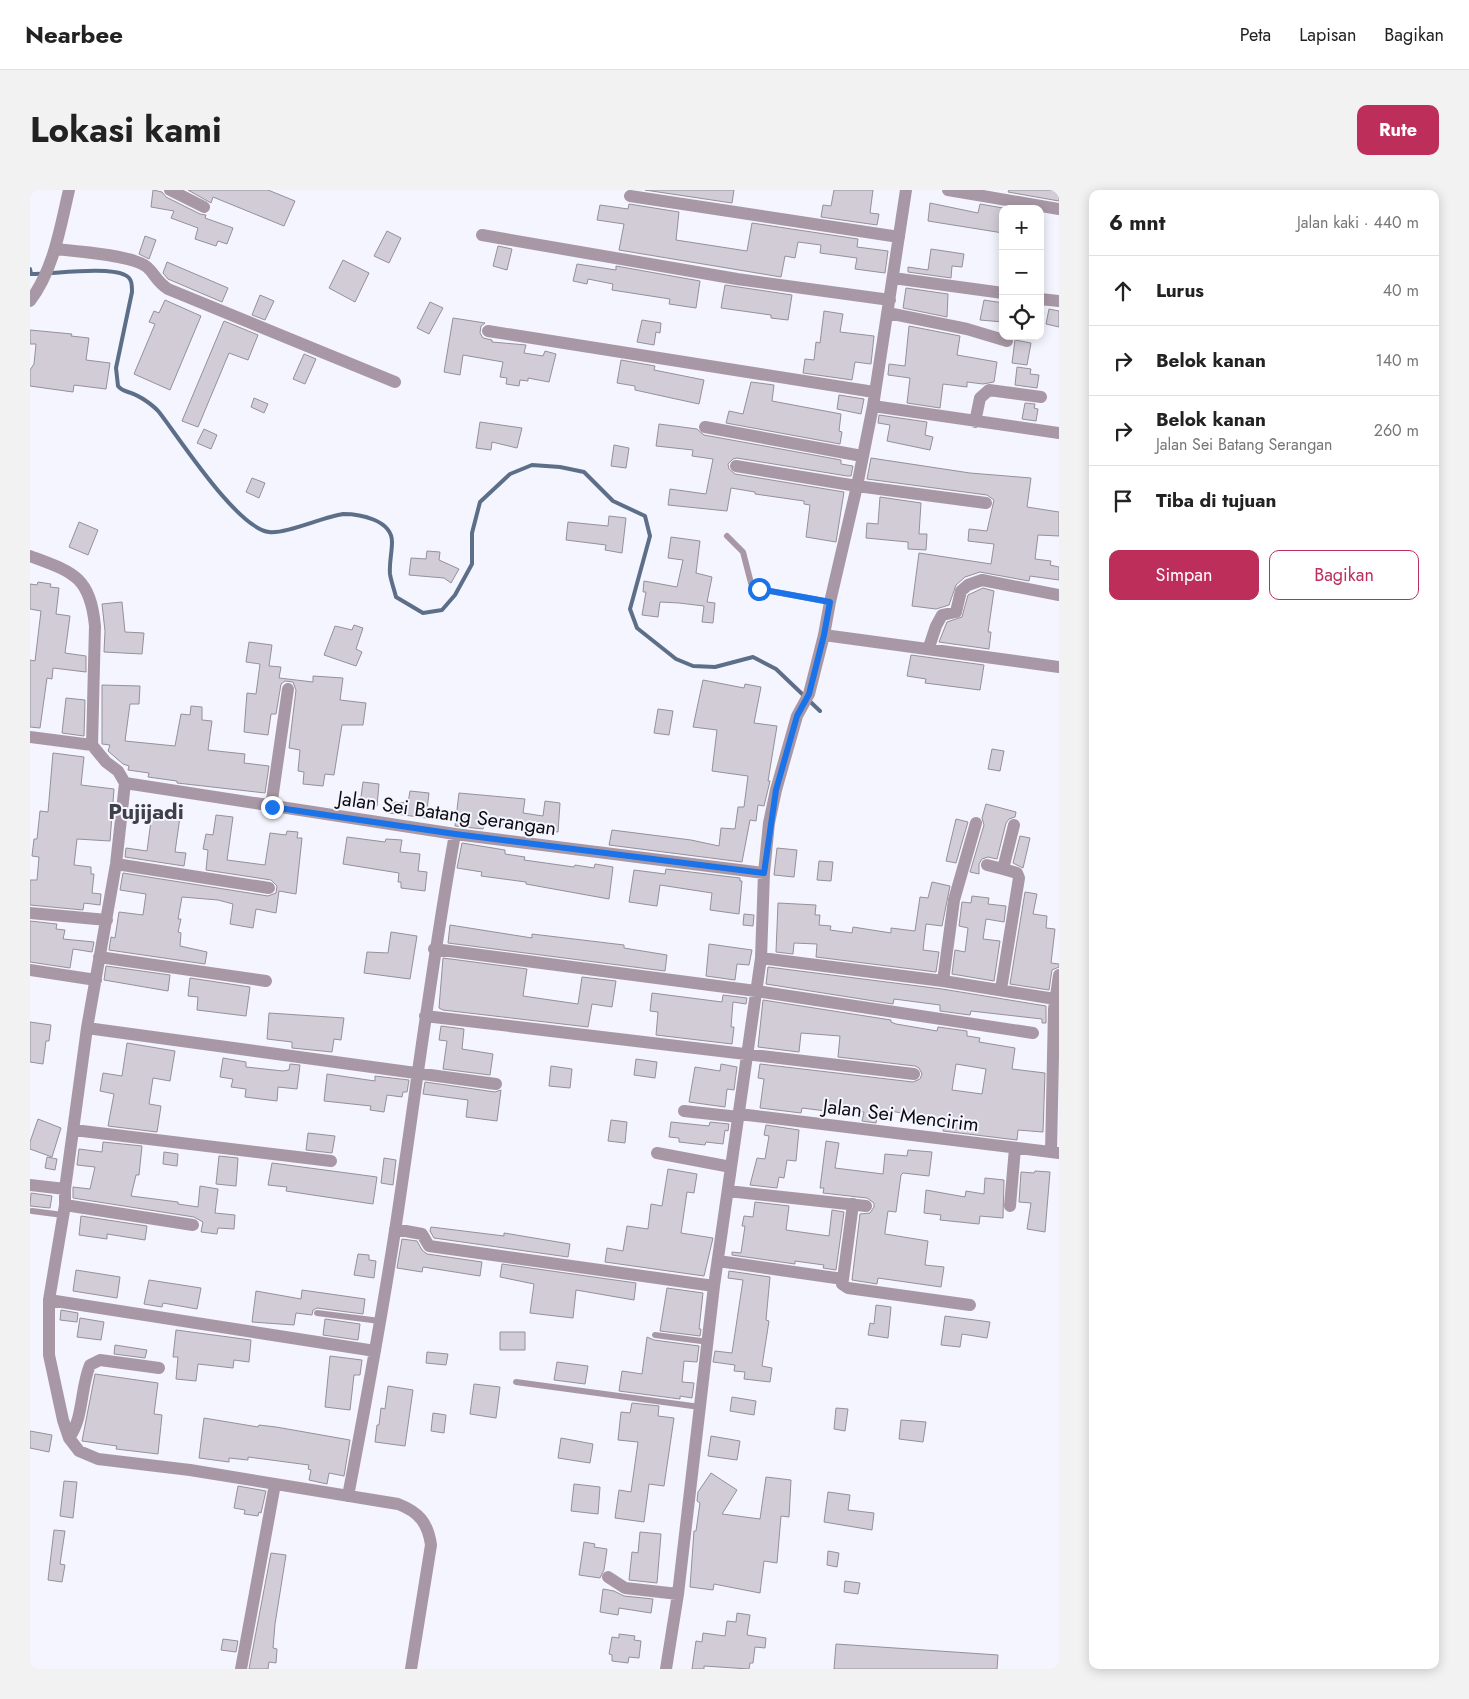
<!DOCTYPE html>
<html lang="id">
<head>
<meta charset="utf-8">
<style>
	body { margin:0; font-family:Jost,sans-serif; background:#f2f2f2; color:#222 }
	.controls { position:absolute; right:15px; top:15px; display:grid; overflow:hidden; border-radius:10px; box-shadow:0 2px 12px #0003 }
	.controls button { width:45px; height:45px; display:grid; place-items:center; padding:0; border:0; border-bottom:1px solid #e0e0e0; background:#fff; color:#222; font:25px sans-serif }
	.stop { position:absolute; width:15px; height:15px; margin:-11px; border:4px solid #1a73e8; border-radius:50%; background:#fff }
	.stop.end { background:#1a73e8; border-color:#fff; box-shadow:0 1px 5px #0008 }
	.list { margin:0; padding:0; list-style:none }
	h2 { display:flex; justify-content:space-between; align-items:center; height:65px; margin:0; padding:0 20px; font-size:21px }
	h2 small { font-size:16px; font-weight:400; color:#767676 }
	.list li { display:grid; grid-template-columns:32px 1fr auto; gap:15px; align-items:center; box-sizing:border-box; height:70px; padding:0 20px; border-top:1px solid #e0e0e0 }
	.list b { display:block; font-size:19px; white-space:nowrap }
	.list p { margin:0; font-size:16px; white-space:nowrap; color:#767676 }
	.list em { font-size:16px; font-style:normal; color:#767676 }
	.actions { display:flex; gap:10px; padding:15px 20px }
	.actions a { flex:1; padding:11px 0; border:1px solid #bd2e5a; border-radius:10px; text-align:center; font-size:18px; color:#bd2e5a }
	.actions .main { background:#bd2e5a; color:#fff }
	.icon { flex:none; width:28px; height:28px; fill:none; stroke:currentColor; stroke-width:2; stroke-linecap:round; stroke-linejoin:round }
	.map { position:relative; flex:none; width:1029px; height:1479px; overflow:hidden; border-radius:10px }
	header { display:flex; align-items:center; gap:30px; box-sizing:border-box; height:70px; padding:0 25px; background:#fff; border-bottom:1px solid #e0e0e0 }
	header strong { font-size:24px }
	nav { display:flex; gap:28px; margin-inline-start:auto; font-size:18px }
	.intro { display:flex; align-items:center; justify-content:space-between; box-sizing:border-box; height:120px; padding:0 30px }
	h1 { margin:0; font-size:35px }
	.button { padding:12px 22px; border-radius:10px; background:#bd2e5a; color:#fff; font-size:18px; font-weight:700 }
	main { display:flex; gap:30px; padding:0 30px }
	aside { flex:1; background:#fff; border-radius:10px; box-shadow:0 2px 12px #0003 }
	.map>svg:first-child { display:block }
</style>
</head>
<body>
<header>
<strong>Nearbee</strong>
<nav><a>Peta</a><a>Lapisan</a><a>Bagikan</a></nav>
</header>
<div class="intro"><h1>Lokasi kami</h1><a class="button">Rute</a></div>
<main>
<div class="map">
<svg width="1029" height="1479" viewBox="0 0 1029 1479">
	<rect width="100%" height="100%" fill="#f4f5fe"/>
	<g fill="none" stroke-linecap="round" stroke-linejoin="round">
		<path stroke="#5d6f88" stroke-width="4" d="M0,79L1,84C23,84 78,76 95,85C102,88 102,95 102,102L86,178L88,196C92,201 96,201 101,203C110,206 123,215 129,222C150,249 207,338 239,342C256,344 293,327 313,324C330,324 362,330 362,352C362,363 359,373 360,384C361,391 364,399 366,407L393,423L412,420L425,405L442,374V343L450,312L480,284L502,275L530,277L554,282L583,311L615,326L620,346L600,419L607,438L646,469L663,476L685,477L723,467L746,479L790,521"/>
	</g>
	<path fill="#d1ccd6" stroke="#959099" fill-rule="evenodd" d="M123,0L132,2L136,7L170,24L176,25L175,28L203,38L197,54L188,51L186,56L165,49L168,38L141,28L144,21L121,17Z
		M158,0H238L265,11L254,36L183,7L181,13Z
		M615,0H704L702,13Z
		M804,0H843L840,23L849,24L847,35L791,27L793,15L801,16Z
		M979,0H1029V11L978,2Z
		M900,13L948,23L950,14L973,18V43L898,31Z
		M599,14L649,22L646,50L717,61L722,33L828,49L827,57L858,61L855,83L825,79L827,68L790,63L791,55L768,52L765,68L755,66L751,87L589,60L594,34L567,30L570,15L598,19Z
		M357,41L371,48L359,73L344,66Z
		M115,46L126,50L119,69L109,64Z
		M468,56L482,59L477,80L463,76Z
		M901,59L934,64L932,77L922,76L921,88L878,82V77L898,80Z
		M313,70L339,83L325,112L299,98Z
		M137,72L198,98L192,112L138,89L133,83Z
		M547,74L586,80V76L670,91L666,118L639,114L640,109L582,100L583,94L558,89L557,94L543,91Z
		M695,95L762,105L758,130L741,128V125L691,118Z
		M876,98L918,104L917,127L873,118Z
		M230,105L244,111L235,130L222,125Z
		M135,110L171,126L140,200L104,184L125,134L119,132L124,121L129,123Z
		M954,110L973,113V132L950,130Z
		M400,112L413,118L399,144L387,138Z
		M1019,119L1029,121V137L1016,134Z
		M794,121L813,124L810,142L844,146L841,174L825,172L822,190L773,183L775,169L784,170L786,152L790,153Z
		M423,128L455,133L451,136L450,143L453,148L462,150V152L496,155L494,163L513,166L515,161L526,164L519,192L498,188V191L490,190L489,196L476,194L477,188L470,187L473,172L433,165L430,185L414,182Z
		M612,130L631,133L630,143L626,142L624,155L607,152Z
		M194,131L228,145L218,170L199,163L168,237L152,231Z
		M879,136L930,146L927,165L967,172L964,192L953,194L937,192V197L913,194L910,218L877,213L880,188L858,185L859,174L875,176Z
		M0,140L42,144L41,146L59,148L56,170L80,173L76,199L44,195L43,202L0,196V180L4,174L6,154H0Z
		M985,150L1001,153L997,175L982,173Z
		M274,164L286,169L275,194L263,189Z
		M591,170L625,176L624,180L674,190L669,214L605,200V196L587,193Z
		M987,177L1001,179L1000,184L1009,185L1007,198L985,195Z
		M721,192L744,195L742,211L811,224L809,241L812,242L810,254L696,233L699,221L713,224Z
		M809,205L834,209L831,224L807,219Z
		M224,208L238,214L234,223L221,217Z
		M995,213L1005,214L1004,218L1008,219L1006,231L992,229Z
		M849,225L897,232L895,245L903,247L900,260L857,251L860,235L848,233Z
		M450,232L492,238L487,258L462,252L461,260L446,258Z
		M629,234L667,239L674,245L811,270V274L823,276L821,286H817L707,268L703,269L698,274L699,279L705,284L814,302L806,352L776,347L780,315L774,314V311L725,304V302L701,298L697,321L638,315L640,299L676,304L683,269L662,266L663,260L626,256Z
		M174,239L187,245L181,259L167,253Z
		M584,255L599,258L596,278L581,276Z
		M841,268L940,283L1001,288L997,317L1029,322V346L1008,345L1005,369L1021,371L1020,375L1029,377V390L1000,386L999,391L950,382L935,387L926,395L919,415L906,419L882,416L889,363L961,374L964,354L938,351L939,339L957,341L964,310L957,305L837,289Z
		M222,288L235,293L229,308L216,302Z
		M850,307L891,313L889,344H897L896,360L878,359V352L836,348L837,333L848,334Z
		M579,326L596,328L592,363L575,360L576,355L536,350L538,332L578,336Z
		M49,332L68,340L58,365L39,357Z
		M641,347L670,351L666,383L682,387L677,412L685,413L683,433L672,432L674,416L649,413L630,412L628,427L612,425L616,402H613L614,391L647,397L653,370L638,368Z
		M397,361L410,362L409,370L429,379L421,393L414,388L379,385L381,368L396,369Z
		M8,392L21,394L20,397L29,398L26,424L40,426L35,463L56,466V482L23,478L22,489L17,488L10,538L0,537V470L5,471L11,421L0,419V394L7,395Z
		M953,398L964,401L958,442H961L959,459L909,452L917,432L932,427L938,405Z
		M92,412L95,442L114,443L112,464L74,462L75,441L72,414Z
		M324,435L333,438L326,459L332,462L326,476L294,465L305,436L322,440Z
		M219,452L242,455L239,476L251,477L249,488L283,492V486L313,488L310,510L336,513L333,535H312L304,585L295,584L293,596L273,594L274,582L268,581L270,560L259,558L266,500L263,492L255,491L251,494L246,524H241L238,545L214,542L217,503L226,504L230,474L216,472Z
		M881,465L954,475L950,500L895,493L896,489L877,486Z
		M673,490L714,498L715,494L731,497L724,533L747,536L738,591H740L734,616L728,615L726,631L720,630L712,672L579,655L582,640L661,650L689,656L691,638L705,639L708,617H714L718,586L682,581L687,540L663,537Z
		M72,495L110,496L109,514H100L95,551L145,556L151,524L160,525L161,516L172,517V530L182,531L178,560L215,564L214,573L239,576L235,603L147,593V591L118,587L119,583L98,580L99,576L93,574L78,561L80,555L72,554Z
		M36,508L55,510L54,546L32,543Z
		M628,519L643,521L639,545L624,543Z
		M962,559L974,561L970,581L958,579Z
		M23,563L54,567L51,595L84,599L80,651L47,649L44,675L61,677V684H64L62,703L71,704L70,715L54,713L53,720L0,715V690H7L9,667L2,666L4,649H7L10,621L18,622Z
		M333,592L349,594L347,616L330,614Z
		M380,601L399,603L396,628L359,623L360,612L378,613Z
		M429,603L495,609L493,623L513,626L515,611L530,613L528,642L455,634L453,639L425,636Z
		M956,614L986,622L985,627L979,629L976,633L967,669L958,667L952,669L949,674V684L940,682L954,635L952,628Z
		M122,623L150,627L145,662L156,663L154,676L95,667L96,658L117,661Z
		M186,625L203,627L197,670L235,675L240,643L256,645L257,641L268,642L267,648H272L266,704L249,701L246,723L226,719L223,738L200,734L203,714L188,710L152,707L148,729H151L148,742L151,743L150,756L177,762L175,774L79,760L81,747L85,748L89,722L113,725L116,704L90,700L93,683L238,706L246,703L247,696L241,690L176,680L178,660L173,659L176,644L183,645Z
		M926,629L938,632L926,673L916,671Z
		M990,646L1000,648L993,678L983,673Z
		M317,647L355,652L356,649L372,650L370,662L390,664L388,681L397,682L395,701L371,698V692H368L369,683L313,674Z
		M432,653L475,660V664L495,667L494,670L544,677L545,675L564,678L565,674L583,677L579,709L496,694V692L451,686L452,682L427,678Z
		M747,658L767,660L764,687L744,685Z
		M789,671L803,672L801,691L787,690Z
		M636,679L710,688V691H712L709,724L680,720L682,703L630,695L627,716L599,712L604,680L635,684Z
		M902,692L920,696L912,736L896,734L893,760L909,762L906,782L786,767L787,754L764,753L763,764L746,762L748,713L786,715L785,725H790L789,735L801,736L800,740L822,743L823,737L861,743V738L885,741L890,707L898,708Z
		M995,702L1007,704L1003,724L1017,726L1016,738L1025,739L1021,773L1029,774V777L1022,780L1019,800L980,794Z
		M942,706L959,708L958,714L976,716L974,732L956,729L953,749L970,751L964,791L922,784L925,760L935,762L938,738L929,736L932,712L941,713Z
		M714,724L724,725L723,736L713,735Z
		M0,731L27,734L26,739L35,740L33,749L64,752L62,762L43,759L40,778L0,772Z
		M420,735L502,748V744L594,755V758L637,765L635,781L418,753Z
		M361,742L387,746L380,789L334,783L337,762L358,763Z
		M679,754L722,760L719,775L707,774L705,790L676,786Z
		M413,768L497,779L493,806L548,814L552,787L586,791L582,817L562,814L558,837L413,820L409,818Z
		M76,776L140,785L138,801L74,790Z
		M738,777L912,799L1016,816V833H1012V829L941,821L940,825L910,821V815L864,809L863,814L736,794Z
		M160,788L220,797L216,826L167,820L168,807L158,806Z
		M622,803L692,812L693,805L717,808L716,814L703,812L701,837H704L702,854L626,845L628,822L620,821Z
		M733,810L861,830V832L866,834L907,841L908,837L937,841V846L950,848L949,852L985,858L982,879L1015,883L1013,942L988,940L987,950L913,941L914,930L848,919L846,933L832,931L834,922L797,917L796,921L772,918L771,923L730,918L734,889L728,888L730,874L883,892L890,889L892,884L889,878L885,876L808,867L810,846L771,843L769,862L728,857ZM926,874L956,879L952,904L922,900Z
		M239,823L314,828L311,850L304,849L302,862L262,858V852L237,849Z
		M0,832L21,835L19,851H16L13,874L0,872Z
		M411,836L434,839L432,859L463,864L460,885L413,879L417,851L409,850Z
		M97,853L145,861L140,891L123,888L119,914L131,916L127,942L78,936L84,904L70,901L73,883L92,886Z
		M193,868L216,872V877L253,881L259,880L260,874L270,875L267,899L248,897L247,911L215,907L216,899L201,897L203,889L190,887Z
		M606,869L627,872L625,888L604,885Z
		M691,874L707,877L704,900L697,899L695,917L659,912L665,877L690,881Z
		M521,876L542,879L540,898L519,896Z
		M297,884L345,891V886L379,890L377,902H373L372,907L357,905L354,922L340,920L341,916L294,911Z
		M395,892L465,902L471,900L467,931L436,927L438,910L393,904Z
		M8,929L31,938L22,967L0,959V952Z
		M581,930L597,932L595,953L578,951Z
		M641,932L679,936L680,932L699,934L698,941L695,940L693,954L676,952L675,955L649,952V948L639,947Z
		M736,935L769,940L766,971L757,970L754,988L749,987L747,998L720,995L727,968L735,969L739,946L734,945Z
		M278,943L305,946L302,963L276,960Z
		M796,951L809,953L805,978L853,984L855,964L877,966L878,960L902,962L899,986L873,983L871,985L866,1022L858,1021L855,1042V1044L898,1051L895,1075L914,1077L911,1097L848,1088L847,1094L822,1090L830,1024L840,1023L844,1017V1013L837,1008L793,1003L794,998H790Z
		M73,952L112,956L109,985H106L101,1006L148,1012V1014L168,1017L170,996L188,999L185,1023L205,1025L204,1039L188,1038L187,1044L171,1042L173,1032L164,1027L43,1008V997L60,999L65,977L47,975L49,959L72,962Z
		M134,962L148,964L147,976L133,974Z
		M189,966L208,968L206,996L186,994Z
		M17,967L27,969L25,980L15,978Z
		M354,968L366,970L363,995L351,993Z
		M242,973L347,987L343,1014L256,1001L257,997L238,995Z
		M638,979L667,984L664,1003L657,1002L651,1043L683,1048L674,1086L575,1072L577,1058L593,1061L597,1036L618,1039L621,1014L632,1016Z
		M1005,981L1020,982L1015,1042L997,1039L1001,1013L989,1012L991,982L1004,983Z
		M955,988L974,990L973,1028L950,1026L949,1034L910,1030L911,1025L894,1023L896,1000L935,1007L936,1001L954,1004Z
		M1,1003L22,1006L20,1018L0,1016Z
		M725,1012L759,1016L756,1040L799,1046L802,1020L814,1022L806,1080L793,1078L794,1075L765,1071V1074L702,1065V1062L711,1063L715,1036H712L714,1026L723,1027Z
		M51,1026L117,1036L115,1050L77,1044V1049L49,1045Z
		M401,1037L474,1046V1043L540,1054L538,1067L404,1048L400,1041Z
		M372,1049L387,1051L392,1060L397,1064L452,1072L450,1086L393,1077L392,1082L367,1078Z
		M328,1064L339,1065V1070L346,1071L344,1088L324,1085Z
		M472,1074L606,1093L604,1110L546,1100L543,1128L500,1123L504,1094L470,1087Z
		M46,1080L90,1087L87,1108L43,1101Z
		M699,1081L740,1087L736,1130L739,1131L732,1176L742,1178L740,1192L714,1189L715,1182L704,1181L705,1175L683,1172L685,1161L702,1163L713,1090L698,1088Z
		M119,1090L171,1098L167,1119L133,1113L132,1117L114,1114Z
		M637,1098L673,1103L669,1139H671L670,1146L630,1141Z
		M272,1100L335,1109L333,1124L287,1118L283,1120L282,1125L266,1123L264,1135L222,1132L226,1101L271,1109Z
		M846,1115L861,1117L858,1148L838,1145L840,1133L844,1134Z
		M31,1120L48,1123L47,1132L30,1130Z
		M915,1126L960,1132L957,1148L932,1144L930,1157L911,1155Z
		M50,1128L74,1132L71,1150L47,1147Z
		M295,1129L330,1134L328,1150L293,1145Z
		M146,1140L221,1150L219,1172L204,1170L203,1178L168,1174L166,1191L146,1189L148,1167H143Z
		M470,1142H495V1160H470Z
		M617,1147L624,1150L669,1156L667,1172L654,1171L652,1192L664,1193L662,1208L650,1206V1209L589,1201L592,1181L612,1184Z
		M85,1155L117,1160L115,1168L84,1164Z
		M397,1162L418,1164L416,1175L396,1173Z
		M300,1166L332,1170L330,1185H324L320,1220L295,1217Z
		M527,1172L558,1176L555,1194L524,1190Z
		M65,1184L128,1193L124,1224L132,1225L128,1264L86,1259L87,1256L52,1251Z
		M444,1194L470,1197L466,1228L440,1224Z
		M358,1196L383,1200L375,1256L345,1252L347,1235H349L351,1218L355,1219Z
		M702,1207L726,1211L724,1225L700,1221Z
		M602,1213L629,1216L628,1226L644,1228L634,1296L619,1294L614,1332L585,1328L589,1300L601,1302L608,1252L588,1250L591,1222L600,1223Z
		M806,1218L818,1219L815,1241L804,1239Z
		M403,1223L416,1225L414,1243L401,1241Z
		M174,1228L228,1237L229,1235L246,1237L320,1250L314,1286L299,1283L297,1294L279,1290L281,1280L278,1279L279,1275L218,1267V1270L199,1268V1272L169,1268Z
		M871,1230L896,1232L893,1252L869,1249Z
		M0,1241L22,1245L19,1262L0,1258Z
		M681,1246L710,1251L707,1270L678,1266Z
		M531,1248L563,1254L560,1273L528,1268Z
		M681,1283L707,1300L692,1324L730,1329L736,1287L761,1290L759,1327L751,1326L747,1373L734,1371L730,1403L684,1394L683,1400L660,1397L664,1341H666L670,1313L667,1311L668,1302Z
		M34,1291L47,1292L43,1328L30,1326Z
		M544,1294L570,1297L568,1324L541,1321Z
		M208,1296L236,1301L231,1323L229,1322L228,1326L214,1324L215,1320L204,1318Z
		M798,1302L820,1305L818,1320L844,1323L842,1340L794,1332Z
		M24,1340L35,1341L30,1374L35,1375L32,1392L18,1390Z
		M610,1342L631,1344L627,1393L599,1390L602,1362L608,1363Z
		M554,1352L565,1354L564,1357L577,1359L574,1380L570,1388L549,1385Z
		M798,1361L809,1363L807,1377L797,1375Z
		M241,1363L256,1365L245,1434L243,1458L247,1459L246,1473L239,1472L238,1479H219Z
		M815,1391L830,1393L828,1404L814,1402Z
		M573,1399L584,1401L594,1406L623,1409L621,1423L589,1418L588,1425L570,1422Z
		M707,1423L720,1425L717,1445L736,1448L735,1458L725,1457L723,1473H720L719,1479L674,1476V1479H662L666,1451L672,1452L673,1443L695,1446L697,1431L706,1432Z
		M589,1444L605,1446L604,1450L611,1451L609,1468L599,1467L598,1473L582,1471V1465L579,1464L582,1447L589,1448Z
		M193,1449L208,1451L206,1462L191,1460Z
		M806,1454L968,1465L967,1479H804Z"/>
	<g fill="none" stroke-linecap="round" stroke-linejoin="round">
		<path stroke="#a898a5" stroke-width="6" d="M697,346L713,362L721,393L729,399L800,412
			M2,1021L33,1025
			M287,1123L350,1131
			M625,1145L679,1152
			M486,1192L670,1217"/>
		<path stroke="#a898a5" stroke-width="12" d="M140,0L174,17
			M918,0L1029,19
			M600,6L869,47
			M452,45L707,89L860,110
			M25,59C45,61 103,65 117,77C125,84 126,91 138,99L365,192
			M863,88L973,103
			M1010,109L1029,111
			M0,111C24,79 30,38 39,0
			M858,123L937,139L977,151
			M458,141L844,202
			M843,216L1029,243
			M945,232L950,208L959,200L1011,207
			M675,237L832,266
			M706,276L827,296L956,313
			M0,366C43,382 60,386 65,436L62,555
			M794,445L1029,477
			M899,457L906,436L912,425L926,422L931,401L938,395L952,390L1029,405
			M0,547L62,555L76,572L88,581L95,593L86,674L57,838L35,999V1015L19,1110V1165L33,1230L39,1248L49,1261L68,1269L160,1280L368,1314C389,1322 398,1333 401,1355L381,1479
			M95,593L425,644L734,683
			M241,617L258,499
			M86,674L239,698
			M957,675L973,679
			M0,723L77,730
			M404,759L726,801L1003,843
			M69,767L236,791
			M731,768L913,791L1025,809
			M0,780L66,790
			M913,791L924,710L946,633
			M971,799L989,688L987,683L973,679L984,635
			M395,826L884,884
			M57,838L466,894
			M654,921L709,927
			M709,924L1029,963
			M44,940L301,971
			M1021,962L1024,819L1029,785
			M627,963L701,977
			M0,995L35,999
			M698,1001L836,1016
			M35,1015L163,1035
			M980,1016L985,958
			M365,1039L392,1044L399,1056L684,1096
			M688,1071L813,1089L812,1094L818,1098L940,1115
			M813,1089L823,1014
			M19,1110L345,1161
			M39,1248C54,1227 50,1199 60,1175L70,1170L129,1178
			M318,1306C335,1218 351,1130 365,1041C385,909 401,776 425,644
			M578,1387L595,1398L648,1404
			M211,1479L245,1294
			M636,1479L648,1404L684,1096L731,768L734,683L739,633L746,600L767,526L779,504L794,445L800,412L827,296L843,216L876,0"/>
	</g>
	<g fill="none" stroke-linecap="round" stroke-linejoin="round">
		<path stroke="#1a73e8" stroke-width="6" d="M242,617L425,644L734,683L746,600L767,526L779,504L794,445L800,412L729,399"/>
	</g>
	<g text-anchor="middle" stroke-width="4" stroke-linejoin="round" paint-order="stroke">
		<g font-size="20" fill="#0d0d11" stroke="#f4f5fe">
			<text transform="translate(417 623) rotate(8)" y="7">Jalan Sei Batang Serangan</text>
			<text transform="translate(871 925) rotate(7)" y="7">Jalan Sei Mencirim</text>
		</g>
		<g font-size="22" font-weight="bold" fill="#3e3f48" stroke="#f4f5fe">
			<text x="116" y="629">Pujijadi</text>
		</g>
	</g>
</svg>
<div class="controls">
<button>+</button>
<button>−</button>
<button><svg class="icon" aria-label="locate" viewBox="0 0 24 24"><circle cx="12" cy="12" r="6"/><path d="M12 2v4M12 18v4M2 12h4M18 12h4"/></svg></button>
</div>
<div class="stop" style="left:729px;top:399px"></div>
<div class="stop end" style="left:242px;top:617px"></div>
</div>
<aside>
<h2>6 mnt<small>Jalan kaki · 440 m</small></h2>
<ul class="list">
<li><svg class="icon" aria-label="ahead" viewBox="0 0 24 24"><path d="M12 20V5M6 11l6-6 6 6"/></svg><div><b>Lurus</b></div><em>40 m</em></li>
<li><svg class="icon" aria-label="right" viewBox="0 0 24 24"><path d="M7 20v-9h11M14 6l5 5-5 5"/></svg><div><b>Belok kanan</b></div><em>140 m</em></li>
<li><svg class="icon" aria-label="right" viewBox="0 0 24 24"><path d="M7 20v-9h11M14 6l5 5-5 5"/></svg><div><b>Belok kanan</b><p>Jalan Sei Batang Serangan</p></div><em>260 m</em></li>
<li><svg class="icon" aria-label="arrive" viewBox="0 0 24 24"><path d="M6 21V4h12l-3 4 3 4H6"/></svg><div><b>Tiba di tujuan</b></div></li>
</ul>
<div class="actions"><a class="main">Simpan</a><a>Bagikan</a></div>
</aside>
</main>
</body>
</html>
